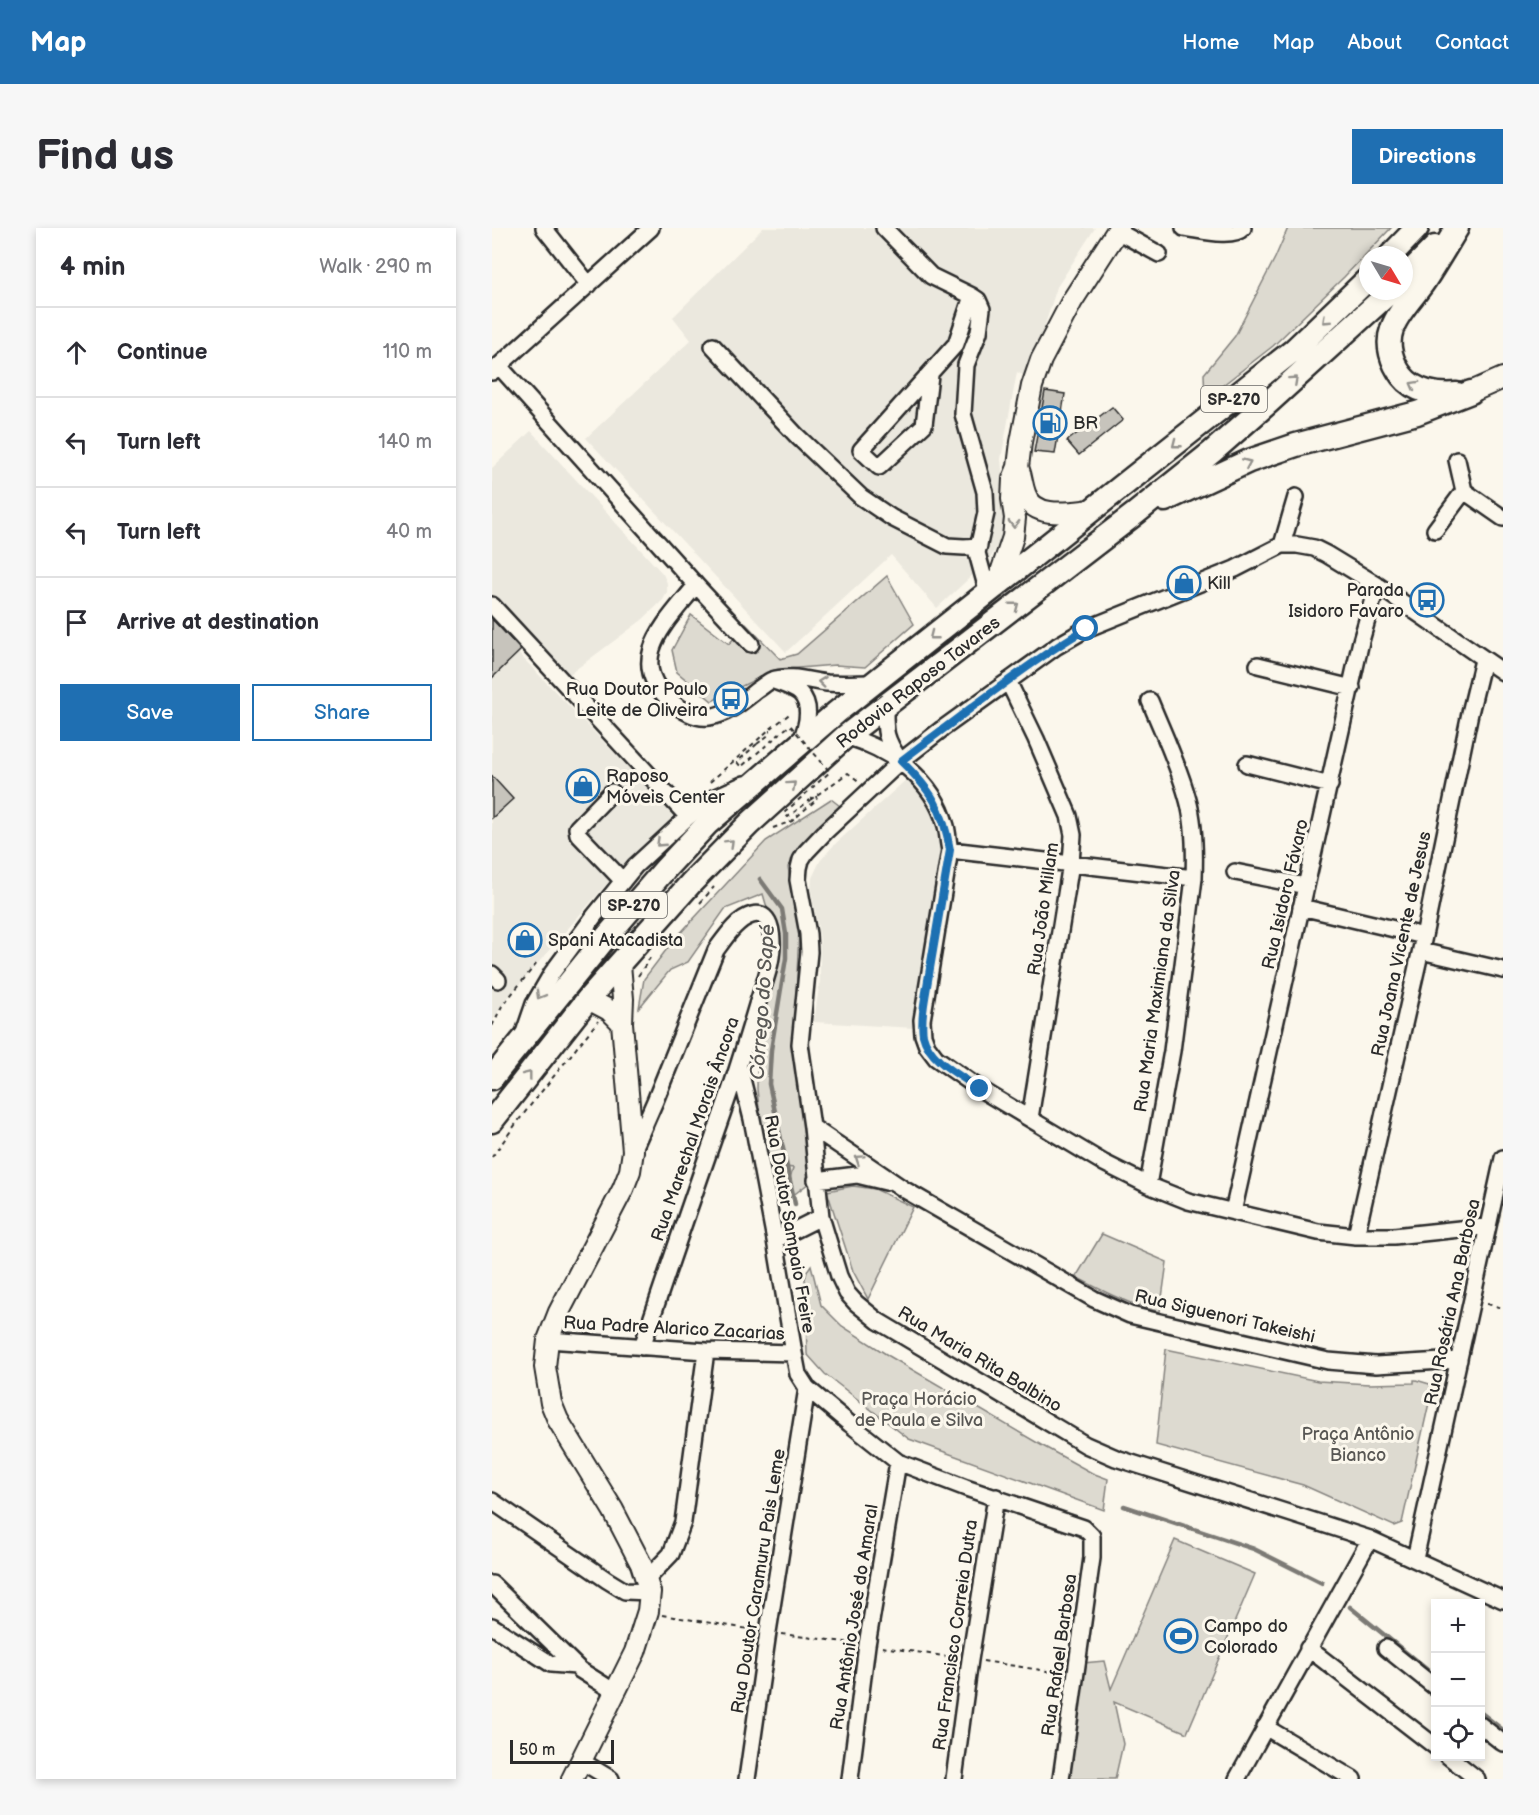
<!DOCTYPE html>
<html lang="en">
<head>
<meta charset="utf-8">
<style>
	body { margin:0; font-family:"Balsamiq Sans",sans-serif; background:#f7f7f7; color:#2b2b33 }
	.controls { position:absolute; right:18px; bottom:18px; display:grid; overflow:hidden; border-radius:0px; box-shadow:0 3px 9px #0003 }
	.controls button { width:54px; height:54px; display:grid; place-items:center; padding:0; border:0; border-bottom:2px solid #e1e1e2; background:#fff; color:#2b2b33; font:30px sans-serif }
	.compass { position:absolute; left:867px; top:18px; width:54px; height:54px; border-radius:50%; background:#fff; box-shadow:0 3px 9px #0003; rotate:128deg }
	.scale { position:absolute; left:18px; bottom:15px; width:104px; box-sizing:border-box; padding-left:6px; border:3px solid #2b2b2b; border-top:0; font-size:16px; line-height:21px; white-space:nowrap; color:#2b2b2b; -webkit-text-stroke:4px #fbf7ec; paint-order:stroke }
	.stop { position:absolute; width:18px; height:18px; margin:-14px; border:4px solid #1f6fb2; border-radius:50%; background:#fff }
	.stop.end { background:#1f6fb2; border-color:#fff; box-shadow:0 2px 6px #0008 }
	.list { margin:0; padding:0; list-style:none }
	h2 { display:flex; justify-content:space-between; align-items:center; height:78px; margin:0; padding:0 24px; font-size:26px }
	h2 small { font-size:20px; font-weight:400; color:#7c7c81 }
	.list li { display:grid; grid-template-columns:39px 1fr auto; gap:18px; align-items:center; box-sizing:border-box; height:90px; padding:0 24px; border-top:2px solid #e1e1e2 }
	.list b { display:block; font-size:22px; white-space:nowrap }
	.list em { font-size:20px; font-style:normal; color:#7c7c81 }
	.actions { display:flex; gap:12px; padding:18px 24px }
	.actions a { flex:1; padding:14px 0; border:2px solid #1f6fb2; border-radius:0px; text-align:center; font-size:21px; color:#1f6fb2 }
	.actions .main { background:#1f6fb2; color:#fff }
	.icon { flex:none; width:33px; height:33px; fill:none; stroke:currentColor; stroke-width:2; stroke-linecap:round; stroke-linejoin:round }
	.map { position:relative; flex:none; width:1011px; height:1551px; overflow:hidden; border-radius:0px }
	header { display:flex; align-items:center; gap:36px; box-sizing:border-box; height:84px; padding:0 30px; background:#1f6fb2; color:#fff }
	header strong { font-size:28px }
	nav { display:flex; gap:33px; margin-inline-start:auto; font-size:21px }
	.intro { display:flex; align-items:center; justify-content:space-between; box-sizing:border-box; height:144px; padding:0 36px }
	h1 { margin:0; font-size:42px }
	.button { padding:15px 27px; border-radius:0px; background:#1f6fb2; color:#fff; font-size:21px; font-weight:700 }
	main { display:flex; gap:36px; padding:0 36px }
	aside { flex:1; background:#fff; border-radius:0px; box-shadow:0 3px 9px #0003 }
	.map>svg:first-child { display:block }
</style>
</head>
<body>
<header>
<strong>Map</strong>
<nav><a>Home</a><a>Map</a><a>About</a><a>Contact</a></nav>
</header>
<div class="intro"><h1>Find us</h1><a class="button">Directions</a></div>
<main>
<aside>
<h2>4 min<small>Walk · 290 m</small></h2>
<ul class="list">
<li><svg class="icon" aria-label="ahead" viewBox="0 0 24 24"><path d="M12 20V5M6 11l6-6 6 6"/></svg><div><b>Continue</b></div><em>110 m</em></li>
<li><svg class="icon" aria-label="left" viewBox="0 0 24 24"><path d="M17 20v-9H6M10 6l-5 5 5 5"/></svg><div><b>Turn left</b></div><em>140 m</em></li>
<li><svg class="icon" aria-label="left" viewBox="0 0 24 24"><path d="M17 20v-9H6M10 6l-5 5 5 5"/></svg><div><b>Turn left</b></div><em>40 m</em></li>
<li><svg class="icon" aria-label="arrive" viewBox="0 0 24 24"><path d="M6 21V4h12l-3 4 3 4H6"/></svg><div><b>Arrive at destination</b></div></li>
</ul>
<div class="actions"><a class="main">Save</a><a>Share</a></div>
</aside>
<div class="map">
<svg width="1011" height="1551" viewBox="0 0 1011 1551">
	<rect width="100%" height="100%" fill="#fbf7ec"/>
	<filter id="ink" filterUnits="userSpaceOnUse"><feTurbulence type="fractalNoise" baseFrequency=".0167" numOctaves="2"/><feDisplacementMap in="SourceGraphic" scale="12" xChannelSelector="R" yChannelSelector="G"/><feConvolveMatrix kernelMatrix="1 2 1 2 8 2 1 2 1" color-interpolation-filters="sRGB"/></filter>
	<g filter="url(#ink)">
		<path fill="#ebe8de" d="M271,0H603L565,59L536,150L525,144L509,231L513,274L512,305L498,331L445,380L399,327L294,424L94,210L199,112L181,89Z
			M39,203L171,346L175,355V364L171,372L150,392L75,448L0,367V240Z
			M26,425L183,588L118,652L14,772L0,793V450Z
			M417,549L435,574L452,616L422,800L322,794L328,753V711L319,663L320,650L328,633L342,617Z"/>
		<path fill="#dddad0" stroke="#84827e" stroke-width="1.5" d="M796,0H899L852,49L781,118L713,171L712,146L743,108L783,30Z
			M395,348L422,396L373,439L343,437L282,442L220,473L185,444L180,422L199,387L237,416L254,396L288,431L305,426Z
			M339,571L348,578L296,639L307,701L303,794L317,955L291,975L301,940L278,937L271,922L265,861L266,811L287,721L271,666L233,681L196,734L178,742L147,780L152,751L181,713L274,613Z
			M361,958L383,961L421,979L376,1071L361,1043L335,963Z
			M610,1006L675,1034L668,1084C637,1077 611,1063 584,1049Z
			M319,1037L329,1077L350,1098L397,1128L549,1217L600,1245L616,1251L612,1282L417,1211L333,1146L315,1126L313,1051L315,1043Z
			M674,1121L826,1153L877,1156L922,1155V1152H924L941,1157L910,1295L902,1298L811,1257L664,1217Z
			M683,1312L763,1346L695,1505L622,1474L631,1516L623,1551H575L591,1435L612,1433L619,1461Z"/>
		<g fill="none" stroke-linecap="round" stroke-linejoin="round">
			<path stroke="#7b7a75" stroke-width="4.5" d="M268,651L290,681L294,706V730L279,822L277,856L303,976
				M632,1278L762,1321L830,1355
				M858,1379L944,1449
				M988,1484L1011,1502"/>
		</g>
		<path fill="#c7c4bc" stroke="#2b2b2b" stroke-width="1.5" d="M553,163L573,166L563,226L542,224Z
			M620,179L631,192L587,227L575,213Z
			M0,391L29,422L0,450Z
			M0,548L21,571L0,590Z"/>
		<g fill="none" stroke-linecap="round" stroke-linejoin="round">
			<g stroke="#2b2b2b" stroke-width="20">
				<path id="minor" d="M52,0L97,57
					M392,0L439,48L480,68
					M692,0C708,2 740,11 751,0
					M625,3L667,26
					M221,118L305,208L369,269L400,290L455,318L472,319L487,318
					M7,138L204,357C176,393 130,433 180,474C190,482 203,491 217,489C235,487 251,473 265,462C270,459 275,454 280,452C297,446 318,453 335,455C350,456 366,455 381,455
					M0,144L159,0
					M438,147L432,197L387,239L369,222L464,116L480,68L486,72L490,81L487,104L474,137L471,186L493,264L494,285L485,325L496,365
					M965,232L972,263L1011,290
					M804,269L790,317L743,341L594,401L565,418L450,501L409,533L333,604L314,624L309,632L307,640L306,652L316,706L317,724L308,816L320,899L329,989L347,1048L355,1065L364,1075L386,1093L594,1217L624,1230L878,1311L1011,1372
					M943,302L972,263
					M790,317H805L822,320L834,326L885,357L1011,444
					M204,357L259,416
					M0,377L196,589
					M766,437L860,460
					M282,453C290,456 301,459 308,465C321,478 314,501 308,515
					M516,453L544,511L577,588L581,607L579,635L538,890
					M393,477C393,503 392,509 407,531
					M354,508C399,522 441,550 454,598C456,606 456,614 458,622L430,792L431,807L435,818L444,830L488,861L612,935L656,957L696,973L826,1004L864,1008H902L996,998
					M755,536L838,557
					M120,564L85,600L86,606L131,653
					M458,622L702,650
					M743,644L814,658
					M809,679L932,708
					M929,723L1011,742
					M0,746L6,752
					M33,802L42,776L60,745L103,687L143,638L196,589L221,570L252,556
					M247,839L260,891L283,1012L302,1125L306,1146L315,1160L358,1196L406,1234L474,1260L592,1300L600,1308V1330L569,1551
					M320,899L413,962L602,1071L638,1087L836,1133L884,1137L967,1132
					M141,923L163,873L224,722C233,710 245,691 260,687C282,681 281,716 279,729C277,745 270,761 265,777C254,814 243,850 230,886C203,963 176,1041 150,1119
					M324,952L365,947L394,954
					M656,957L680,823L702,650C703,625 703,597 696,572C687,538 671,505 658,473
					M741,984L869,413L885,357
					M864,1008L932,708L978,485L991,432
					M283,1012L329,989
					M56,1112L214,1123L302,1125
					M0,1273L115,1352L133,1363L158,1364
					M923,1331L1011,930
					M154,1352L179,1326L191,1294L214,1123
					M0,1356L88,1442L123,1464
					M0,1398L59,1436L84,1438
					M816,1420L944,1519
					M894,1420L944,1460
					M988,1497L1011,1515
					M773,1499L861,1551
					M956,1528L985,1551
					M89,1533L119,1551
					M255,1551L276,1404L315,1160
					M358,1551L375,1417L406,1234
					M462,1551L478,1432L504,1269
					M745,1551L878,1311"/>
			</g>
			<g stroke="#2b2b2b" stroke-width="24">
				<path id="major" d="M979,164L1011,150
					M527,242C530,250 530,257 533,265C541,292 579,284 599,282
					M504,359L521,309L523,290L520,271L521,251L526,239L529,214L540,158L549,132L580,73L627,0
					M96,771L117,782L130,795
					M80,1551L143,1424L156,1383L158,1364L149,1336L121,1282L66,1192L59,1175L53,1139L56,1112L67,1084L131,961L138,943L141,923L130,795L131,771L128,736"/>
			</g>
			<g stroke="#2b2b2b" stroke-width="27">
				<path id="highway" d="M965,0C954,18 943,37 931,55C922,68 905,85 900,101C894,117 900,135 910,148C922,164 947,168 965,166
					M899,27L925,0
					M912,50L943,19
					M673,272L757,233L804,217L925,185L979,164
					M0,850L110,714L174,640L215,596L345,484L802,122L876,51
					M0,893L96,771L199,655L257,596L354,508L644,285L720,224L777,174L899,63"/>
			</g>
			<path stroke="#2b2b2b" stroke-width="2" stroke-dasharray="4.5 4.5" stroke-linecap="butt" d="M265,516L278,506V502
				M218,554L278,501L300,484
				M318,572L356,545L368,554
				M281,600L300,593L325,571L324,568
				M208,675L222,659
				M146,748L158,730
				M0,798L10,778L45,735
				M0,929L26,893L106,793
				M995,1076L1011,1080
				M170,1387L263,1402
				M289,1406L361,1415
				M390,1419L465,1430
				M491,1433L568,1445"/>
			<use href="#minor" stroke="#fbf7ec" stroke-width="15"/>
			<use href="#major" stroke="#fbf7ec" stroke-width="20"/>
			<use href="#highway" stroke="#fbf7ec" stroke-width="22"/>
			<path stroke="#2b2b2b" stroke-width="2" stroke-dasharray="4.5 4.5" stroke-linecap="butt" d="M265,516L245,534L249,539L298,497L338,544L292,585L296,589L318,572"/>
		</g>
		<defs><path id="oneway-chevron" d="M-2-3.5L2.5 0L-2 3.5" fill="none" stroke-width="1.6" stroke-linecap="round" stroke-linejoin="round" transform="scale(1.5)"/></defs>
		<g stroke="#93918c">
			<use href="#oneway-chevron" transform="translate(834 92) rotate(137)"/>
			<use href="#oneway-chevron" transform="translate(802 152) rotate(-42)"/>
			<use href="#oneway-chevron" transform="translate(922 157) rotate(-151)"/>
			<use href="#oneway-chevron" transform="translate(684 216) rotate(142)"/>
			<use href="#oneway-chevron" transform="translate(755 235) rotate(-23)"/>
			<use href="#oneway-chevron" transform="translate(522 296) rotate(91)"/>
			<use href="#oneway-chevron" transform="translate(523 378) rotate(-38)"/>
			<use href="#oneway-chevron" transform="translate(441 408) rotate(142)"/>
			<use href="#oneway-chevron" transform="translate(330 454) rotate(-173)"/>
			<use href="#oneway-chevron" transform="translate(300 557) rotate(-42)"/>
			<use href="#oneway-chevron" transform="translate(168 615) rotate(137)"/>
			<use href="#oneway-chevron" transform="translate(238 615) rotate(-45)"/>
			<use href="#oneway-chevron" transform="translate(48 767) rotate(120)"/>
			<use href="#oneway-chevron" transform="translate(36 847) rotate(-52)"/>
			<use href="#oneway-chevron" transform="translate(367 931) rotate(-146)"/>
		</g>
	</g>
	<g fill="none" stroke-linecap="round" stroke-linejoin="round" filter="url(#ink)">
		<path stroke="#1f6fb2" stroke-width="8" d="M488,861C468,847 437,833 431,807C429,795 431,782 433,770L458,622C451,580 439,562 409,533C432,515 456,498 479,480C517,452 554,424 594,401"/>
	</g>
	<defs>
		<g id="fuel-ring" transform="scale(1.725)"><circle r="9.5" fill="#fbf7ec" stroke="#1f6fb2" stroke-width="1.5"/><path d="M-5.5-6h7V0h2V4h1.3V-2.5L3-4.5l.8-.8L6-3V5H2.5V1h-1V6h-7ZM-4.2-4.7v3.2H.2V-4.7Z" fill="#1f6fb2"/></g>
		<g id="shop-ring" transform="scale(1.725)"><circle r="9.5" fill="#fbf7ec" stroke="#1f6fb2" stroke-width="1.5"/><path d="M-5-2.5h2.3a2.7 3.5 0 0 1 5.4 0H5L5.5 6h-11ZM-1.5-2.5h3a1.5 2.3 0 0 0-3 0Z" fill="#1f6fb2"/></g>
		<g id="bus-ring" transform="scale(1.725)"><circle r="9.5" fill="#fbf7ec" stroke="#1f6fb2" stroke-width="1.5"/><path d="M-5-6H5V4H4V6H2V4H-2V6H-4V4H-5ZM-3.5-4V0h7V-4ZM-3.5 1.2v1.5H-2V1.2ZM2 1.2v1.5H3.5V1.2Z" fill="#1f6fb2"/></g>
		<g id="stadium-ring" transform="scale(1.725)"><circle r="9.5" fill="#fbf7ec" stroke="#1f6fb2" stroke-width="1.5"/><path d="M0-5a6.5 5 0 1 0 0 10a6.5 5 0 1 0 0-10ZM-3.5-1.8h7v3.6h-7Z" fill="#1f6fb2"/></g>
	</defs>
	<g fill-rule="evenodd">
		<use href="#fuel-ring" x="558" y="195"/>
		<use href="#shop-ring" x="692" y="355"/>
		<use href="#bus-ring" x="935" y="372"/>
		<use href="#bus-ring" x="239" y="471"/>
		<use href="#shop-ring" x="91" y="558"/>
		<use href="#shop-ring" x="33" y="712"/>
		<use href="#stadium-ring" x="689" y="1408"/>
	</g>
	<g text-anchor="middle" stroke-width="6" stroke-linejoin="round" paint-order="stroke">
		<g fill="#fbf7ec" stroke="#696865" stroke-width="1.5">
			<rect x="709" y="158" width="66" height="26" rx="4.5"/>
			<rect x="109" y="664" width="66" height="26" rx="4.5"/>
		</g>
		<g font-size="16" font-weight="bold" fill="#2b2b2b">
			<text x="742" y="177">SP-270</text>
			<text x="142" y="683">SP-270</text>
		</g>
		<g font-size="18" fill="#2b2b2b" stroke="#fbf7ec" text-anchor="start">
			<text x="581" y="201">BR</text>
			<text x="715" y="361">Kill</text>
			<text x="912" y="368" text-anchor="end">Parada<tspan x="912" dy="21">Isidoro Favaro</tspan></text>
			<text x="216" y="467" text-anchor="end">Rua Doutor Paulo<tspan x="216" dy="21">Leite de Oliveira</tspan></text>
			<text x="114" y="554">Raposo<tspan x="114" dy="21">Móveis Center</tspan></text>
			<text x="56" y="718">Spani Atacadista</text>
			<text x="712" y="1404">Campo do<tspan x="712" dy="21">Colorado</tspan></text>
		</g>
		<g font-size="18" fill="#2b2b2b" stroke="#fbf7ec">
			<text transform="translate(426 454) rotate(-38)" y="6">Rodovia Raposo Tavares</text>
			<text transform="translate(793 666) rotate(-77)" y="6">Rua Isidoro Fávaro</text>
			<text transform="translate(551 681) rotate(-82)" y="6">Rua João Millam</text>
			<text transform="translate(909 716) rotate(-78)" y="6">Rua Joana Vicente de Jesus</text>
			<text transform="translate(665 763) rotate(-82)" y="6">Rua Maria Maximiana da Silva</text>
			<text transform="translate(203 901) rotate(-71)" y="6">Rua Marechal Morais Âncora</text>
			<text transform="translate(298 996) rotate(80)" y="6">Rua Doutor Sampaio Freire</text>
			<text transform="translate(960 1074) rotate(-78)" y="6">Rua Rosária Ana Barbosa</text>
			<text transform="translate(733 1088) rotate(13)" y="6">Rua Siguenori Takeishi</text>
			<text transform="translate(182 1100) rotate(3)" y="6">Rua Padre Alarico Zacarias</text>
			<text transform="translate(488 1131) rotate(31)" y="6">Rua Maria Rita Balbino</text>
			<text transform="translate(266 1353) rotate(-81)" y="6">Rua Doutor Caramuru Pais Leme</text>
			<text transform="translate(362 1389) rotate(-81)" y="6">Rua Antônio José do Amaral</text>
			<text transform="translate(463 1407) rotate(-82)" y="6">Rua Francisco Correia Dutra</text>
			<text transform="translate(567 1427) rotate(-82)" y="6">Rua Rafael Barbosa</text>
		</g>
		<g font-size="18" fill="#585754" stroke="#fbf7ec">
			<text x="427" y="1177">Praça Horácio<tspan x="427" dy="21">de Paula e Silva</tspan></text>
			<text x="866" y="1212">Praça Antônio<tspan x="866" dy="21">Bianco</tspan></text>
		</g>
		<g font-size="20" font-style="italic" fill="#5a5956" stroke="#fbf7ec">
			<text transform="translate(270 774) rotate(-86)" y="7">Córrego do Sapé</text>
		</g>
	</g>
</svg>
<div class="controls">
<button>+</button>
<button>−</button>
<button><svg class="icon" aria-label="locate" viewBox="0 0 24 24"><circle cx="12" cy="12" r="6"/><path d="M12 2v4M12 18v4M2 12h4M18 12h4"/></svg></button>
</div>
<svg class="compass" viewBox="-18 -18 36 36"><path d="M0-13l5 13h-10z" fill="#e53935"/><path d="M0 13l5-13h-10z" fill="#7c7c81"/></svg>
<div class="scale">50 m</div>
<div class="stop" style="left:594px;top:401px"></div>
<div class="stop end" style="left:488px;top:861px"></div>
</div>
</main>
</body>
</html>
